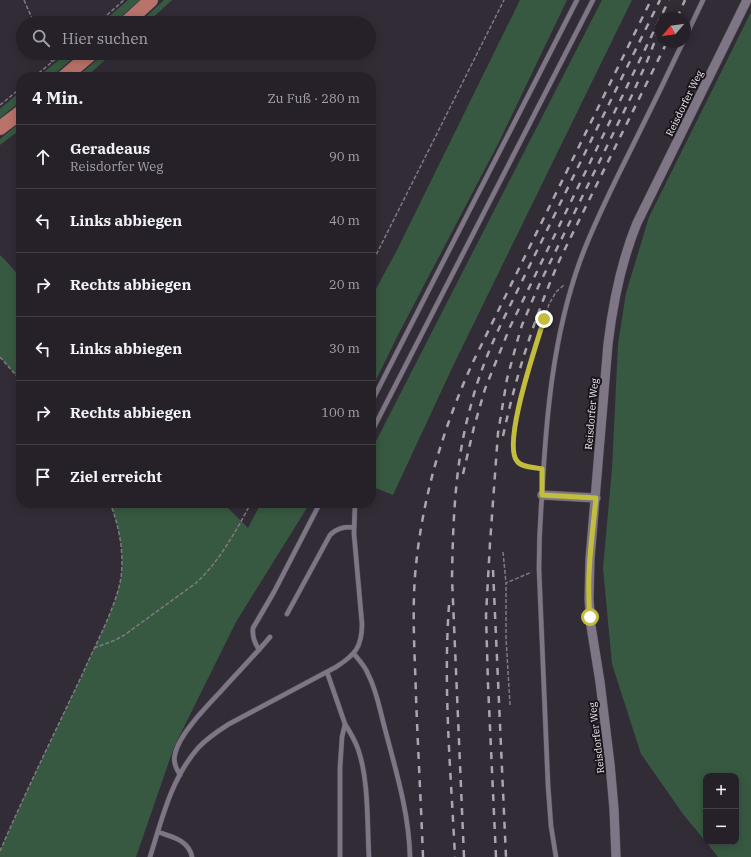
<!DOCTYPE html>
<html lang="de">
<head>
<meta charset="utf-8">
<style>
	body { margin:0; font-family:"IBM Plex Serif",serif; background:#2e2931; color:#f1f3f6 }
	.controls { position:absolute; right:12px; bottom:12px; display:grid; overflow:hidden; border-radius:8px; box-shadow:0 2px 10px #0003 }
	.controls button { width:36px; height:36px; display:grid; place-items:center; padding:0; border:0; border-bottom:1px solid #423e46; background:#262129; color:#f1f3f6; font:20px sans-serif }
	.compass { position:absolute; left:655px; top:12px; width:36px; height:36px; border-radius:50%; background:#262129; box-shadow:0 2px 10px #0003; rotate:241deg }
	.stop { position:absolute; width:12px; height:12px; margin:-9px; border:3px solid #c3bd3e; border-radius:50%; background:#fff }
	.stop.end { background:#c3bd3e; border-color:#fff; box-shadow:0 1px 4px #0008 }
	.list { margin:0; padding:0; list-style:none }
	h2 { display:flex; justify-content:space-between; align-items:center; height:52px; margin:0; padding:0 16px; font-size:17px }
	h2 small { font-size:13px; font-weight:400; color:#a4a3a8 }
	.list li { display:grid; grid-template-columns:26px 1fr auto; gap:12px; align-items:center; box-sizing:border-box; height:64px; padding:0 16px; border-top:1px solid #423e46 }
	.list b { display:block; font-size:15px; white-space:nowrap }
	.list p { margin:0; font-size:13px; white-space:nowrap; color:#a4a3a8 }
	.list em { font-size:13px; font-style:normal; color:#a4a3a8 }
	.icon { flex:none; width:22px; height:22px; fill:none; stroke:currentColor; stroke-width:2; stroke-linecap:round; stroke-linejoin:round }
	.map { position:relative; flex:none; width:751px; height:857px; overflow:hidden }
	.search { position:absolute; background:#262129; box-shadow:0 2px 10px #0003; left:16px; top:16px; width:360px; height:44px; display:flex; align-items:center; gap:10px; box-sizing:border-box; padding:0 14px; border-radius:22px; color:#a4a3a8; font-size:15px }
	.panel { position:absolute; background:#262129; box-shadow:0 2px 10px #0003; left:16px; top:72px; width:360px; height:436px; border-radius:16px }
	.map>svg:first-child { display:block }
</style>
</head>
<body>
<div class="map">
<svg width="751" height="857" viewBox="0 0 751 857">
	<rect width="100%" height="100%" fill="#322c37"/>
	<path fill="#385941" d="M128,0H140L114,23H102Z
		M164,0H172L147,23H139Z
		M520,0H567L499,142L398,335L371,390V298L396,252Z
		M602,0H632L453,366L393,495L371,486V455L373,447Z
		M751,12V857H718L706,842H736V776H706V842L683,814L641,754L612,664L603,568L612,469L618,344L626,293L649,217Z
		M67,53H79L51,77H38Z
		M105,53H113L86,77H77Z
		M21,91V101L0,118V109Z
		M21,122V129L0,145V139Z
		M0,255L7,262L21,278V381L0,357Z
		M110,503H223L248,528L261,503H310L236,622L174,747L136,857H0V851C26,791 55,732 83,673C95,645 113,613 120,583C125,557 120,528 110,503Z"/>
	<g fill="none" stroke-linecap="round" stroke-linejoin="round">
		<g stroke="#4d4852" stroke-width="5.5">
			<path id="lane" d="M685,38L703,0
				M371,403L577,0
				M371,433L593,0
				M287,614L330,535C337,528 344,527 353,527
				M259,650C255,643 252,637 253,628L274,592L320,503
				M354,654C359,660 365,666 368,674C377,691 380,711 385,729C396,771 409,813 410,857
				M327,672L345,724L342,737L340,768V857
				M345,724C350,732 355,740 358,749C369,780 367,824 369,857
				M180,775C176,768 173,762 175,754C179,734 208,705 222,690C238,672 255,655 270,637
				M158,832C172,837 189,840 192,857
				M150,857C162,819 171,779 198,748C207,738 218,731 229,724L336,667C355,655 362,647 362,624L354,534L355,503
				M556,857L551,826L548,785L539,569C539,544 540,520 542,496C546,417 553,336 580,261C595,220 615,182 634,143C651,109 667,76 683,42"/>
		</g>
		<g stroke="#4d4852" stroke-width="10">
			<path id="street" d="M542,495L596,498
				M616,857L614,809L610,764L600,682L591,626L589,599L590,559L608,344C613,302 621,262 637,223L747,0"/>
		</g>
		<g stroke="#4d4852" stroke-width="15">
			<path id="primary" d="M126,23L151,0
				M64,77L92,53
				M0,128L21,112"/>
		</g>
		<path stroke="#807a84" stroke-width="1.5" stroke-dasharray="4 2" stroke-linecap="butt" d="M24,0L34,23
			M98,23L124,0
			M52,62L63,53
			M34,77L52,62L48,53
			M0,105L21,88
			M371,265L504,0
			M0,357L21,381
			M537,468C529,466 520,466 515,458C504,437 541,331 549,304L556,292L565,284
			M503,552L506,583
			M94,648L113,641L123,636L196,583C219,562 236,531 251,503
			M510,705L506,638V583L532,572
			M0,851C26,791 55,732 83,673C95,645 113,613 120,583C125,557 120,528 110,503"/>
		<use href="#lane" stroke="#7e7684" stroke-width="4.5"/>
		<use href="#street" stroke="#7e7684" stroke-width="9"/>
		<use href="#primary" stroke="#ba736a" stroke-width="14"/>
		<path stroke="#aaa5ae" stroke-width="2.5" stroke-dasharray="7 7" stroke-linecap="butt" d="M677,18L685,0
			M503,436C516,375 535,316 560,259L667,42
			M463,474L474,427L485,389L510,327L669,0
			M493,570L506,857
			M449,605C443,689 451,773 455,857
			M423,857C421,804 418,750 416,697C415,657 412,617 415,576C421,502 442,430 473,362L651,0
			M464,857L452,578C453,520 455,461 471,405C478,377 489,350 501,324L660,0
			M496,857L488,684L486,615L490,543L498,433L507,379L517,342L522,325L539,285L633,93L648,59L661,25"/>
	</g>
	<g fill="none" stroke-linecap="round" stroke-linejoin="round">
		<path stroke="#c3bd3e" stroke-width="5" d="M544,319C537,343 502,443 517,461C522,468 534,467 542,469V495L596,498C592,537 586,578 590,617"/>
	</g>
	<g text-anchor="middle" stroke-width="4" stroke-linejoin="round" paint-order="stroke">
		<g font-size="10" fill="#f0ebf3" stroke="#19151b">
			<text transform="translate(684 103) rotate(-64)" y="4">Reisdorfer Weg</text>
			<text transform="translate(591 414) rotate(-85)" y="4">Reisdorfer Weg</text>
			<text transform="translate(596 738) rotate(-97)" y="4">Reisdorfer Weg</text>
		</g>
	</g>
</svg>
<div class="controls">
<button>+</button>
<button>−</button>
</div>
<svg class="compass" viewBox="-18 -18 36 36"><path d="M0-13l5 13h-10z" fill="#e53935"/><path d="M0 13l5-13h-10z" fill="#a4a3a8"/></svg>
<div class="stop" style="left:590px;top:617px"></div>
<div class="stop end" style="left:544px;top:319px"></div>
<div class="search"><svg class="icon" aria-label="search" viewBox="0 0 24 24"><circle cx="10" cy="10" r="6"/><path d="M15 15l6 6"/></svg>Hier suchen</div>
<section class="panel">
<h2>4 Min.<small>Zu Fuß · 280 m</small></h2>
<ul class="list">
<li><svg class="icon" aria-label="ahead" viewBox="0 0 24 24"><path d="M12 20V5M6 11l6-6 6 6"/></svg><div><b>Geradeaus</b><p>Reisdorfer Weg</p></div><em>90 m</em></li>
<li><svg class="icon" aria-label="left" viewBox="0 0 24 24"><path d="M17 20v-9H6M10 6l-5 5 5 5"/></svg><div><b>Links abbiegen</b></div><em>40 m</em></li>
<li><svg class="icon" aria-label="right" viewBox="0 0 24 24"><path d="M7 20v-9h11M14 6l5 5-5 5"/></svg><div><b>Rechts abbiegen</b></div><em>20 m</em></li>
<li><svg class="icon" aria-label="left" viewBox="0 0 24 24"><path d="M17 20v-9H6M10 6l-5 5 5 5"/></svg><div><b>Links abbiegen</b></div><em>30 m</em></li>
<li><svg class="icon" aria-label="right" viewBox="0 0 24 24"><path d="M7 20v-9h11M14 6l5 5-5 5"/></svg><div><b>Rechts abbiegen</b></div><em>100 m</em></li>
<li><svg class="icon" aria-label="arrive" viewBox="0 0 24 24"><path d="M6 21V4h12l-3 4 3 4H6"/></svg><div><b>Ziel erreicht</b></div></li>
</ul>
</section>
</div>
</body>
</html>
